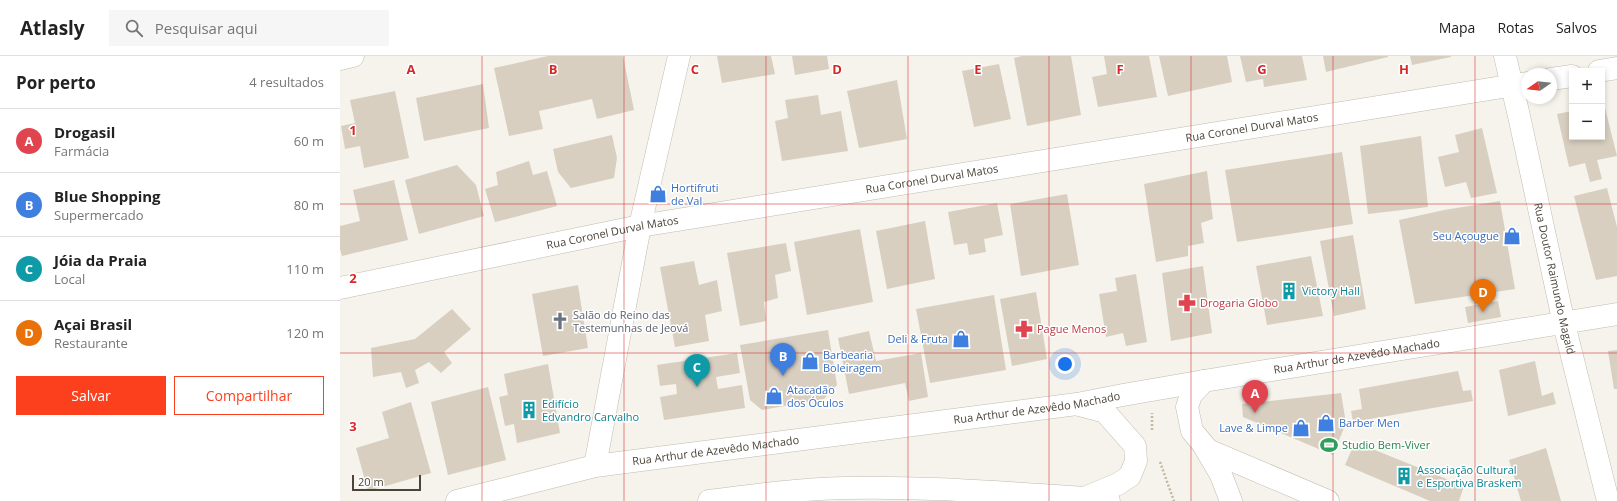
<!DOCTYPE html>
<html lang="pt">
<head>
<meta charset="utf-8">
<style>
	body { margin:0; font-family:"Open Sans",sans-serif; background:#f6f6f6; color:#222 }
	.controls { position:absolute; right:12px; top:12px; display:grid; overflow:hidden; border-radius:0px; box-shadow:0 2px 6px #0003 }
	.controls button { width:36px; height:36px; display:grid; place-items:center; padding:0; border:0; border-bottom:1px solid #e0e0e0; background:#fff; color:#222; font:20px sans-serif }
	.compass { position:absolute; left:1181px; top:12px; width:36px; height:36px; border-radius:50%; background:#fff; box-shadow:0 2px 6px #0003; rotate:256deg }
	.scale { position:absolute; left:12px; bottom:10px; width:69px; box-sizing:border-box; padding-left:4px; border:2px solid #4b4439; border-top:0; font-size:11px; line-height:14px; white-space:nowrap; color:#4b4439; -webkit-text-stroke:3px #fff; paint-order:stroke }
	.you { position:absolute; left:725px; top:308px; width:14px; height:14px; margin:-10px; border:3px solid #fff; border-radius:50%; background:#1a73e8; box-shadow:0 0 0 6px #1a73e833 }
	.badge { display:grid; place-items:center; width:26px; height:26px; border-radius:50%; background:#fc3f1d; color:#fff; font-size:13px; font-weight:700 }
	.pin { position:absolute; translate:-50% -33px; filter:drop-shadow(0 1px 2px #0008) }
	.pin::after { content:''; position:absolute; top:21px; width:14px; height:12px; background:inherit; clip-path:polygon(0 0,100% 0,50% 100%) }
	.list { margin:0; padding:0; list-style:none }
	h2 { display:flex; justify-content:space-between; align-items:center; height:52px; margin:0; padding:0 16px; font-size:17px }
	h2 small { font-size:13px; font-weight:400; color:#767676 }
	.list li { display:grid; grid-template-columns:26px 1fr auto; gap:12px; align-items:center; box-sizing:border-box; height:64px; padding:0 16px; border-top:1px solid #e0e0e0 }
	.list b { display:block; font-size:15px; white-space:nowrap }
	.list p { margin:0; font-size:13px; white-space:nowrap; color:#767676 }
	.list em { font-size:13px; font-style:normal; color:#767676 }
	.actions { display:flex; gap:8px; padding:12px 16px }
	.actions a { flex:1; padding:9px 0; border:1px solid #fc3f1d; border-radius:0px; text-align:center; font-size:14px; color:#fc3f1d }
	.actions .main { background:#fc3f1d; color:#fff }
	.icon { flex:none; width:22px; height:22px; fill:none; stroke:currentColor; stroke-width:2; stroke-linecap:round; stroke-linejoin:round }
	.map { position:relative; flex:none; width:1277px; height:445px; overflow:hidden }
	header { display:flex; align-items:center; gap:24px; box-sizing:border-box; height:56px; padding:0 20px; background:#fff; border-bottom:1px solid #e0e0e0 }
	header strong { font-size:19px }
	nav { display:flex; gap:22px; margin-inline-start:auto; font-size:14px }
	.search { width:280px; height:36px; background:#f6f6f6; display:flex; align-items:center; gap:10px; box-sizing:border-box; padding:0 14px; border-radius:0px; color:#767676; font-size:15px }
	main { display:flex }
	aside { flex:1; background:#fff }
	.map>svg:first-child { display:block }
</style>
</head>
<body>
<header>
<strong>Atlasly</strong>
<div class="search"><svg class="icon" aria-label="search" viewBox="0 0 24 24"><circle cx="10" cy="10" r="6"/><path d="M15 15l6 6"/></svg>Pesquisar aqui</div>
<nav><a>Mapa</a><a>Rotas</a><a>Salvos</a></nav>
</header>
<main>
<aside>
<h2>Por perto<small>4 resultados</small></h2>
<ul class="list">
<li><span class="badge" style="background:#e0444e">A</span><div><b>Drogasil</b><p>Farmácia</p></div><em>60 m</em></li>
<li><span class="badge" style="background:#3f7fe0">B</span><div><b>Blue Shopping</b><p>Supermercado</p></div><em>80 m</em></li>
<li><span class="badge" style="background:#0f9aa8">C</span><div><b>Jóia da Praia</b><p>Local</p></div><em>110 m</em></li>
<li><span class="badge" style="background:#e8710a">D</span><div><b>Açai Brasil</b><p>Restaurante</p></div><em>120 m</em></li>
</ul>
<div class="actions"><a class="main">Salvar</a><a>Compartilhar</a></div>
</aside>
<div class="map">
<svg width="1277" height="445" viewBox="0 0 1277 445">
	<rect width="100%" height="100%" fill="#f6f3ec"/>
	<path fill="#d8cfc1" d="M208,0H283L294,54L257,63L252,43L199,55L203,73L169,80L154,12Z
		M377,0H431L435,18L382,27Z
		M452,0H487L489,13L455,19Z
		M682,0H731L741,59L687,70L674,2Z
		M764,0H809L817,41L758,51L752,21L767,18Z
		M819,0H887L892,26L828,40Z
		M900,0H962L967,24L924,31L923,23L906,26Z
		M983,0H1048V1L986,16Z
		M1070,0H1111V1L1072,9Z
		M659,8L671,63L634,71L622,15Z
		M557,24L567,83L519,92L507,35Z
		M143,28L149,72L84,85L76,42Z
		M55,35L69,102L24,112L20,90L5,93L1,70L15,67L10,44Z
		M478,39L481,59L501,55L508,95L442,105L435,65L448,62L445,44Z
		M1264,48L1277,100L1257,104L1262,123L1250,126L1245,107L1229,111L1217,58L1232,55V81H1262V49Z
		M1142,72L1157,137L1131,142L1126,126L1105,131L1098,101L1119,96L1115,79Z
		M272,79L277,102L274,122L231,132L218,116L213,93Z
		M1081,80L1088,151L1028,158L1020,90Z
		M1002,96L1013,168L897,186L885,114Z
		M189,105L193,119L207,115L217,150L155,166L145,133L158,129L156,116Z
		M117,109L136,129L144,160L79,178L65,124Z
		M867,115L873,163L861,167L864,187L848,190V200L816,206L804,128Z
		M54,124L68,184L2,200L0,193V170L20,165L13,134Z
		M1267,132L1277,171V220L1256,224L1234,140Z
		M727,138L739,209L681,220L670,148Z
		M1160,145L1175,233L1075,248L1059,164L1104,154Z
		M657,147L663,179L644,183L646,196L629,199L627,187L614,189L608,156Z
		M585,165L595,223L547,233L536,175Z
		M520,173L533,246L467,259L454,186Z
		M1013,179L1026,253L994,260L980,185Z
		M446,187L451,215L435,219L438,242L424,246L426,265L400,270L387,197Z
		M971,200L983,260L927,269L916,210Z
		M354,205L359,229L377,224L382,255L365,259L369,285L335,291L320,211Z
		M863,210L872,277L831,285L822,217Z
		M796,218L807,286L786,290L783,277L766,281L759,238L777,235L775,222Z
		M238,229L248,292L203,300L192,238Z
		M696,236L707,303L672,310L660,243Z
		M654,239L666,314L590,327L576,253Z
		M1158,245L1161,261L1128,267L1125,251Z
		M112,253L131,273L104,296L112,307L101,317L89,306L75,314L79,327L66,332L61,316L33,321L31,292L75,283Z
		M488,274L497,329L484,343L422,354L410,344L400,289Z
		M529,275L536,305L581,297L588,341L569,345L565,327L509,338L498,282Z
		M1277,294V333H1274L1268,295Z
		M397,297L400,317L376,321L378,333L402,329L405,352L324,364L320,341L337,338L336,328L320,330L317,309Z
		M1195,305L1202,340L1213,336L1216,348L1168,360L1159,314Z
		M208,308L220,377L177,387L174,368L165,370L159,341L168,339L164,318Z
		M1118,315L1123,335L1131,334L1133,345L1013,366L1011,355L1022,353L1019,333Z
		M148,331L166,404L108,419L91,346Z
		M1001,337L1006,367L993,399L903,361L902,348Z
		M71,346L91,417L28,435L16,392L49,382L42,356Z
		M1015,386L1124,430L1119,445H1090L1005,409Z
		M1206,392L1221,445H1181L1169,404Z"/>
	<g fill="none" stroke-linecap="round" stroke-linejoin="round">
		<g stroke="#c2bbae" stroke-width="23">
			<g id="minor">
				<path id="s1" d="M1165,0L1179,60L1224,268L1268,445"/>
				<path d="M0,3L13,0"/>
				<path d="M1259,15L1277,12"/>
				<path d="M1211,23L1232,20"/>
				<path id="s2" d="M0,232L300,170L1187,27"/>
				<path d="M864,325L851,339L847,351L852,375L868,394L988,445"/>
				<path d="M739,349L765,356L795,390L796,405L790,420L778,428L747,441"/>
				<path d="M864,390L881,419L891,445"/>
				<path d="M255,410L300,170L339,0"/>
				<path id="s3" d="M117,445L255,410L737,348L783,339L864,325L1277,258"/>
				<path d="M369,445C414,439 459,433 504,432C585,430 665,437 746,442L769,445"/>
			</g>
		</g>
		<path stroke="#c4b79f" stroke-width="2.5" stroke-dasharray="2 2" stroke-linecap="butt" d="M812,374V357
			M820,406L834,445"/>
		<use href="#minor" stroke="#fff" stroke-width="22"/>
	</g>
	<path fill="none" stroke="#d62828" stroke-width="1" stroke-opacity="0.55" d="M142,0V445M284,0V445M426,0V445M568,0V445M709,0V445M851,0V445M993,0V445M1135,0V445M0,148H1277M0,297H1277"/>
	<defs>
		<g id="shop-bare" transform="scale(1.38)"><path d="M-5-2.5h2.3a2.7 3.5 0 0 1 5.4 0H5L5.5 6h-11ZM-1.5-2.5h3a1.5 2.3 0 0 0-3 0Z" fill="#3f7fe0" stroke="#fff" stroke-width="2.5" paint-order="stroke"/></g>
		<g id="building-bare" transform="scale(1.38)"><path d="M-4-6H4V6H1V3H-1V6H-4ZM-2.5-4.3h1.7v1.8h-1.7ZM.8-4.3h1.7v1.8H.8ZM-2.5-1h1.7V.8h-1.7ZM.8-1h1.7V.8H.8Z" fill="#0f9aa8" stroke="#fff" stroke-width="2.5" paint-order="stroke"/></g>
		<g id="pharmacy-bare" transform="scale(1.38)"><path d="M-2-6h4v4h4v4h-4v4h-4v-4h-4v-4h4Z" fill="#e0444e" stroke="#fff" stroke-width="2.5" paint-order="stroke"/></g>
		<g id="church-bare" transform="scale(1.38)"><path d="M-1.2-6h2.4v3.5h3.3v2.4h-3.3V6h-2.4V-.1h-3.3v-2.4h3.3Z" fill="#6b7280" stroke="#fff" stroke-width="2.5" paint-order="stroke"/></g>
		<g id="stadium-bare" transform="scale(1.38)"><path d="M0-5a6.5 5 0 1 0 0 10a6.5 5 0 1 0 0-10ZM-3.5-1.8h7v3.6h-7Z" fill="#2e9e5b" stroke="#fff" stroke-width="2.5" paint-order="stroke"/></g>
	</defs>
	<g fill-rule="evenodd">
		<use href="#shop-bare" x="318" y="138"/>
		<use href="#shop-bare" x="1172" y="180"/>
		<use href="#building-bare" x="949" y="235"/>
		<use href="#pharmacy-bare" x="847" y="247"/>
		<use href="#church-bare" x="220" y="265"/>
		<use href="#pharmacy-bare" x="684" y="273"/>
		<use href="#shop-bare" x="621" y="283"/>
		<use href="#shop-bare" x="470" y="305"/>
		<use href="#shop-bare" x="434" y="340"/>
		<use href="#building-bare" x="189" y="354"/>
		<use href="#shop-bare" x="986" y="367"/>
		<use href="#shop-bare" x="961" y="372"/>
		<use href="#stadium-bare" x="989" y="389"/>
		<use href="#building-bare" x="1064" y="420"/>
	</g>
	<g text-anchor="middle" stroke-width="3" stroke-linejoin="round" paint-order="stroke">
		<g font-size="11" fill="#4b4439" stroke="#fff">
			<text dy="4" stroke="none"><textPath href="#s2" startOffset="926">Rua Coronel Durval Matos</textPath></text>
			<text dy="4" stroke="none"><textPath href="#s2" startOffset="602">Rua Coronel Durval Matos</textPath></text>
			<text dy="4" stroke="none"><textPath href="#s2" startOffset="278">Rua Coronel Durval Matos</textPath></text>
			<text dy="4" stroke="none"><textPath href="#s1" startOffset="228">Rua Doutor Raimundo Magald</textPath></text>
			<text dy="4" stroke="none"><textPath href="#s3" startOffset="912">Rua Arthur de Azevêdo Machado</textPath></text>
			<text dy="4" stroke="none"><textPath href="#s3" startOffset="588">Rua Arthur de Azevêdo Machado</textPath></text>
			<text dy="4" stroke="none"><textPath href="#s3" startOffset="264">Rua Arthur de Azevêdo Machado</textPath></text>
		</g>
		<g font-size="11" fill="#366cbe" stroke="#fff" text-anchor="start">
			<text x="331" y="136">Hortifruti<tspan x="331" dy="13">de Val</tspan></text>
			<text x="1159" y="184" text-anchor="end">Seu Açougue</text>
			<text x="608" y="287" text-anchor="end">Deli &amp; Fruta</text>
			<text x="483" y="303">Barbearia<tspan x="483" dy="13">Boleiragem</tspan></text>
			<text x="447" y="338">Atacadão<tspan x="447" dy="13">dos Óculos</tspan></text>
			<text x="999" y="371">Barber Men</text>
			<text x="948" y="376" text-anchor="end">Lave &amp; Limpe</text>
		</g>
		<g font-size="11" fill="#0d838f" stroke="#fff" text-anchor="start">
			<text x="962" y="239">Victory Hall</text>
			<text x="202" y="352">Edifício<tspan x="202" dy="13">Edvandro Carvalho</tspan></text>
			<text x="1077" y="418">Associação Cultural<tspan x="1077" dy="13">e Esportiva Braskem</tspan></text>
		</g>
		<g font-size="11" fill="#be3a42" stroke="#fff" text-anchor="start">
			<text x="860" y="251">Drogaria Globo</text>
			<text x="697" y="277">Pague Menos</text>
		</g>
		<g font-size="11" fill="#5b616d" stroke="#fff" text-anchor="start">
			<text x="233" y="263">Salão do Reino das<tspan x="233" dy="13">Testemunhas de Jeová</tspan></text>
		</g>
		<g font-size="11" fill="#27864d" stroke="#fff" text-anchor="start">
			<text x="1002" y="393">Studio Bem-Viver</text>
		</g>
	</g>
	<g font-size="13" text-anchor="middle" font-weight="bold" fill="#d62828" stroke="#fff" stroke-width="3" stroke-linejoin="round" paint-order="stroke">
		<text x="71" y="18">A</text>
		<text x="213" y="18">B</text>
		<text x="355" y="18">C</text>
		<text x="497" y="18">D</text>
		<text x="638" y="18">E</text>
		<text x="780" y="18">F</text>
		<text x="922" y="18">G</text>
		<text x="1064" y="18">H</text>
		<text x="13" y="79">1</text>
		<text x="13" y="227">2</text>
		<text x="13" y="375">3</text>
	</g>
</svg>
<div class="controls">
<button>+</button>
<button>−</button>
</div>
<svg class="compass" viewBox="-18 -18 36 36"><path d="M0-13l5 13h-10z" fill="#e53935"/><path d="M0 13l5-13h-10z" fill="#767676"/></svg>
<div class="scale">20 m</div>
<div class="you"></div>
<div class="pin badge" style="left:915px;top:357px;background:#e0444e">A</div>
<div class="pin badge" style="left:443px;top:320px;background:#3f7fe0">B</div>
<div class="pin badge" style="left:357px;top:331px;background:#0f9aa8">C</div>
<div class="pin badge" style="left:1143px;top:256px;background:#e8710a">D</div>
</div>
</main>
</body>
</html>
